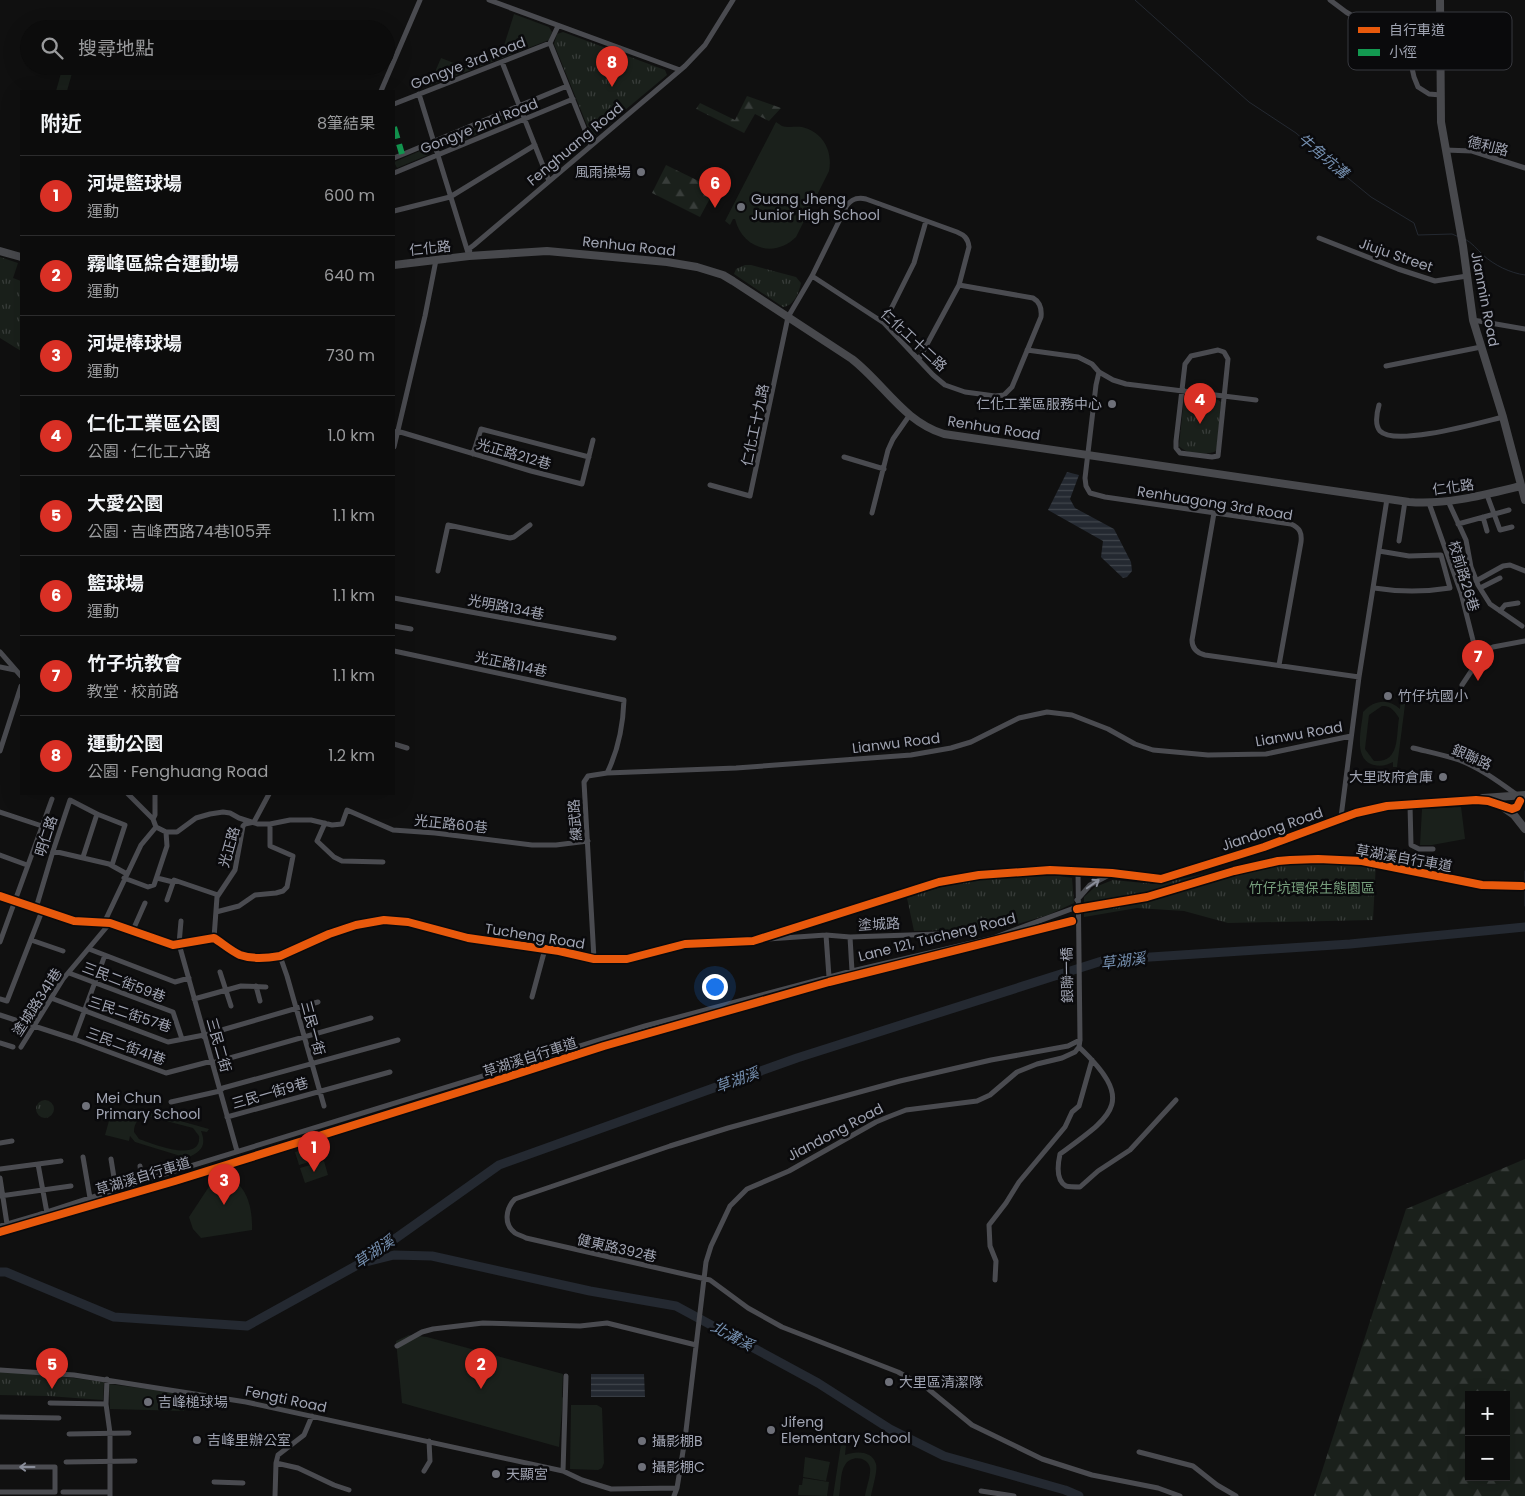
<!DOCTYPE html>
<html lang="zh-TW">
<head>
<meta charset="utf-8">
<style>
	body { margin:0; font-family:Poppins,"Noto Sans TC",sans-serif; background:#1a1a1a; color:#f1f3f6 }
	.controls { position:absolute; right:15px; bottom:15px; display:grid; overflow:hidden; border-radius:0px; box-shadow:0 5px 20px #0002 }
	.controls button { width:45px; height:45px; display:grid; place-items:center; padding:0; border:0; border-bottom:1px solid #2c2c2d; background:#0c0c0c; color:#f1f3f6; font:25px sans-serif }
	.you { position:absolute; left:714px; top:986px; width:18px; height:18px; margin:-12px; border:4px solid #fff; border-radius:50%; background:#1a73e8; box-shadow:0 0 0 8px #1a73e833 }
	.badge { display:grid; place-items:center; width:32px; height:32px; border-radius:50%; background:#d93025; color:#fff; font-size:16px; font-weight:700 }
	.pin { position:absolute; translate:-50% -41px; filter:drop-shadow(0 1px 2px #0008) }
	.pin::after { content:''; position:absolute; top:26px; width:18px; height:15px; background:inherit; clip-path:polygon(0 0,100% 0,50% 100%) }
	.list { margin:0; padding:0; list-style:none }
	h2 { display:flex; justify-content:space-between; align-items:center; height:65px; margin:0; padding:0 20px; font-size:21px }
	h2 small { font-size:16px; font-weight:400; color:#9a9b9d }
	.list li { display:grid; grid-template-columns:32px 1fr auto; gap:15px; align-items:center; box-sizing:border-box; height:80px; padding:0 20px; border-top:1px solid #2c2c2d }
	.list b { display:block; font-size:19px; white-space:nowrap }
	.list p { margin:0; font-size:16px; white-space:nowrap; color:#9a9b9d }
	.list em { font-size:16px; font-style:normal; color:#9a9b9d }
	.icon { flex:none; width:28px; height:28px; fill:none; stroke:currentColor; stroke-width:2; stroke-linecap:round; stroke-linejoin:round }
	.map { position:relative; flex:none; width:1525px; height:1496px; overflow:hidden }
	.search { position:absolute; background:#0c0c0c; box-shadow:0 5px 20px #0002; left:20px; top:20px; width:375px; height:55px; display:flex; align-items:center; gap:12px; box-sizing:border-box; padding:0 18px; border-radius:28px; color:#9a9b9d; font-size:19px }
	.panel { position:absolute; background:#0c0c0c; box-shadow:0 5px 20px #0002; left:20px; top:90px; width:375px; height:705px; border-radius:0px }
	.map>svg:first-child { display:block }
</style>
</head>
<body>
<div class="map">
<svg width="1525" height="1496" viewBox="0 0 1525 1496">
	<defs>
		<pattern id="forest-firs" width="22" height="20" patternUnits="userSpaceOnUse" patternTransform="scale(1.25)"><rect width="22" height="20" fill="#1a201b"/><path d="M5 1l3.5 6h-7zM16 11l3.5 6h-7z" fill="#383d3a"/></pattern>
		<pattern id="park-tufts" width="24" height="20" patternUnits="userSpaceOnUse" patternTransform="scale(1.25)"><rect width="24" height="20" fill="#1a201b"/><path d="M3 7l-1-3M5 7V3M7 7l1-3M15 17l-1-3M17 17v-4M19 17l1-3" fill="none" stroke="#383d3a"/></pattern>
		<pattern id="water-rules" width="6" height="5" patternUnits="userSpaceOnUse" patternTransform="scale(1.25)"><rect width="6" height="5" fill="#242931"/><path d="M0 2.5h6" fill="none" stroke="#40454c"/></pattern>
	</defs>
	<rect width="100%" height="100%" fill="#101010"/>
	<path fill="#1a201b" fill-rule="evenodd" d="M514,14L549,27L552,32L549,40L429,86L441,58L467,68L501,55Z
		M63,66H74L67,91H56Z
		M512,113L516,114L515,119L444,148L440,146L443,142Z
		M776,122C778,123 780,125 782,126C788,128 796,126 802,127C823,132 833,151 829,171L796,237C774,259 742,248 735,219H733L730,225L725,221Z
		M427,148L430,151L428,155L397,168L394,162Z
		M1401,697H1406L1397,767H1393V762C1387,765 1381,767 1374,765C1352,760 1362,727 1363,712C1374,700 1388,698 1400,709ZM1382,706C1390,705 1395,711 1399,718C1396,737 1400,763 1374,761L1365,749L1369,715Z
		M1461,807L1465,839L1432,845H1420L1422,809Z
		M134,1108L209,1129L207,1132L201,1131C207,1146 201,1152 187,1158L135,1142L130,1136L129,1141L105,1135L112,1110L133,1117L137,1115L131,1112ZM147,1116L193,1128L199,1136C202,1164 153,1144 139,1139L134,1132C134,1123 138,1118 147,1116Z
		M318,1145L323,1158L299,1165L295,1152Z
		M324,1161L328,1175L305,1183L300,1168Z
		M216,1176C246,1176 253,1207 252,1230L201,1238L193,1229L189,1217Z
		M409,1335L427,1337L563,1374L562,1397L563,1398L559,1447L402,1403L396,1341Z
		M109,1384L186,1394L184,1411L110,1409Z
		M571,1405H597L602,1408L604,1463L602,1468L598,1470L570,1469Z
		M841,1444L846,1445L845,1455C855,1451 872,1450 876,1464C878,1471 872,1489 871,1496H865C866,1488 871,1476 870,1468C868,1456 850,1455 845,1465C840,1472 841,1487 839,1496H833Z
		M805,1457L830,1462L826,1481L803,1477Z
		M803,1478L829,1482L827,1496L798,1495L799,1485H802Z"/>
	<path fill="url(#forest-firs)" fill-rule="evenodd" d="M747,96L781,108L769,121L755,114L744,133L696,109L700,103L735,120Z
		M666,165L715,189L700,217L652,193Z
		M1525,1159V1496H1314L1406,1209ZM1469,1395H1506V1477H1469Z"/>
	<path fill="url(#park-tufts)" d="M563,32L665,70L667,75L594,136L591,135L554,44L557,34Z
		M0,257L18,263L13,278L21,281V351L0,338Z
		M745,265H751L796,277L801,283C799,293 794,306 783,307L734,274L736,269Z
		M1189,395L1218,400L1221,402L1217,448L1216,451C1207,456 1185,454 1179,446L1184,398Z
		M1314,854L1376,862L1373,920L1228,923L1184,911L1137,908L1084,917V897L1095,887L1113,880L1154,884L1195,876L1275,857Z
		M1059,876L1072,878L1074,903L1048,915L1004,928L914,931L907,898L937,888L990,877Z
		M36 1109a9 9 0 1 1 18 0a9 9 0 1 1-18 0Z
		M0,1371L73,1378L104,1382L103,1400L48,1396L0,1395Z"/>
	<path fill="url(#water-rules)" d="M1067,472L1079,475L1070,499L1075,508L1114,529L1131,562L1132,571L1127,577L1123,578L1103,559L1101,557L1103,541L1048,510Z
		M591,1374H644L645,1397H591Z"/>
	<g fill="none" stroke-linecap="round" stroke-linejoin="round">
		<path stroke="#242931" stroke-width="1" d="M1135,0L1249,102L1296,133L1332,165L1371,197L1414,223L1418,235L1452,234L1459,237
			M1465,239C1472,243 1477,249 1483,255C1494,265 1510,273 1525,275
			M1525,871V906"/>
		<path stroke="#242931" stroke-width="9" d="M366,1262L394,1255L432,1256L590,1291L676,1306L818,1383L890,1429L944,1456L1065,1490L1079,1496
			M0,1272H6L114,1317L247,1326L361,1263L499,1165L797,1058L1105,960L1350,944L1525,927"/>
		<path stroke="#4a4b50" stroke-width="5" d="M489,0L680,70
			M1330,0L1346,12L1384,35L1393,44L1412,68L1414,77L1418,87L1429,94L1441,95
			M558,26L550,43L591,145
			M502,62L549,181
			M381,91L420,0
			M419,94L469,256
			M394,104L550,43
			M1445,150L1472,151L1525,168
			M394,158L567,86
			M394,173L573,99
			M394,211L450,197L535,145
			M1319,238L1398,269L1435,281L1467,276
			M469,256L470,248L474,245L685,66L705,45L733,0
			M812,276L884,323L933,375L945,385L965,392L995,396L1004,395L1012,387L1041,317C1042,308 1040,302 1033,298L959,285
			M1473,320L1525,329
			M884,323L914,263L926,221
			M1027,350L1078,357L1092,364L1099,372L1113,380L1126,384L1256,400
			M1218,350L1224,352L1228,359L1218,456L1212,457L1180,453L1176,448V441L1185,364L1191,356Z
			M1386,366L1481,347
			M1099,372L1096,385L1085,478L1086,486L1090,493L1105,497L1291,524C1300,528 1302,533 1301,542L1279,665
			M1379,405C1377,412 1374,424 1380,431C1395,447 1482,422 1503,417
			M397,431L531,471L582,484L593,440
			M394,447L425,316L436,260
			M473,454L481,429L589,457
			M844,457L884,469
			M710,485L750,496L788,317L812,276L846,207C851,199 857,197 866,199L957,232C964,235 968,238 969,247L959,285L919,359
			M1487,495L1500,530L1512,527
			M1448,501L1466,540L1471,567L1478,585L1490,604L1522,626
			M1429,503L1461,593L1477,656
			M872,513L888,450L893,439L909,416
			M1214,513L1192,640C1192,649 1197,653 1205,655L1359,677
			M1483,517L1487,531
			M1458,524L1509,510
			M1399,541L1405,501
			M438,571L448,525L510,538L514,537L530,525
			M1476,581L1503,566L1510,565L1525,571
			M1374,588C1399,592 1425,592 1450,588L1441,555L1409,556L1379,551
			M1480,588L1500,578
			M394,598L614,638
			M1500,611L1505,605L1518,603
			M394,626L411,629
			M394,651L624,700C623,726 619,749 607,773L588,776L584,782L594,959
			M0,652L21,676
			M0,667L15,670
			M1462,685L1474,667L1477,654L1493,647L1525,641
			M394,744L407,748
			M1413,748C1429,752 1444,755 1459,760C1480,768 1499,782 1517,795
			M0,751L21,686
			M607,773L736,768L911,755L951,748L971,742L1019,718L1047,712L1072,715L1108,729L1135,744L1153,750L1208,755L1266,754L1351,736
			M128,794L153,819L156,827L166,832H177L196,818L210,814L223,812L230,813L239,818L258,824H270L290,820H311L332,825L342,824L347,810L393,830L435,833L532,845H556L588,841
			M1410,805L1411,845L1419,849H1433
			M0,812L42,826
			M1341,817L1359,677L1387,499
			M153,819L155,815V794
			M325,823L317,841L334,857L342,861L383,862
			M53,851L109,864L127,874
			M0,855L27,865
			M83,857L97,814
			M124,878L148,887L154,885L167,846L166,832
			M157,878L173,882
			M167,900L174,880L218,895
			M1077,900L1090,885L1111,874
			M36,908L53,851L70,800L97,814L125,825L112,865
			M216,912L239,906L255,895L276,893L283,891L287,887L293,856L270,846V824
			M181,921L179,944L237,1151
			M104,923L141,845L156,827
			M133,930L145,903
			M826,935L829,977
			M850,937L852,971
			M214,938L217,897L235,870L243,826L245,824L254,822L269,794
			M768,939L826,935L850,937L968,933
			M31,940L63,951
			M0,942L52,799
			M89,949L175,982L189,978
			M280,956L287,976L324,1106
			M220,972L231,1006
			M69,973L173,1012L182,1039
			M256,986L260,1001
			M532,997L545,949
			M51,998L168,1042L204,1035
			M0,999L7,1001L42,911
			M194,999L241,986L266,987
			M0,1015L74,1039L166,1073L212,1061
			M204,1037L208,1034L318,1002
			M74,1039L105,955
			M1080,1040L1068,1046L991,1060L900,1081L728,1128L670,1146L515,1199C506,1208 503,1224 515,1233C518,1235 523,1236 526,1238L710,1280L748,1308L782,1327L898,1372L927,1388L972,1425L1042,1459L1092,1475L1158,1488L1180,1496
			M0,1043L13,1047
			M21,1047L63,979L110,923
			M1079,1047C1137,1102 1113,1115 1060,1154C1058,1163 1055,1180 1066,1186C1070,1187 1076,1187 1080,1187L1098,1171L1130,1150L1176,1100
			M212,1063L371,1018
			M171,1102L220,1091L223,1088L398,1040
			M227,1117L390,1072
			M0,1143L12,1141
			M83,1157L90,1198
			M111,1159L116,1190
			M38,1164L47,1213
			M140,1166L142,1181
			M0,1169L61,1161
			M0,1178L7,1224
			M0,1196L71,1186
			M0,1226L38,1215L142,1181L645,1026L852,971L993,938L1077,907
			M995,1280L996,1261L990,1246L989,1225L1006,1203L1019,1182L1065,1127L1072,1112L1079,1106L1092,1060
			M397,1346L422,1332L433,1329L483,1323L580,1326L607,1323L696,1345
			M0,1370L74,1375L246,1402L563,1471L582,1480L611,1489L677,1488
			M107,1379L106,1404L110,1433V1496
			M50,1403L106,1404
			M0,1417L59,1418
			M69,1434L129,1433
			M1139,1452L1193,1466L1217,1485L1236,1496
			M66,1462L135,1461
			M276,1463L298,1468L334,1485L349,1490
			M0,1467H55V1492H0
			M424,1471L430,1461L429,1441
			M563,1471L566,1376
			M214,1482L243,1483
			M981,1491L1014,1496
			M63,1492H110
			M275,1496L276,1463L278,1455L304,1435L312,1416
			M674,1496L677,1488L685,1439L706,1262L711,1246L730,1206L747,1189L789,1171L876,1122L888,1117L906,1110L977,1101L990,1095L1017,1072L1037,1064L1062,1058L1075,1052L1079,1047L1080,1040L1078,871"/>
		<path stroke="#48494d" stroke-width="8" d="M1440,0L1441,122L1463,246L1473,320L1503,417L1525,500
			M0,251L21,257
			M394,265L469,256L547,251L667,262L697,267L723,275L733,281L852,359C884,384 904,422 944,434L1409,502C1447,505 1484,495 1521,486
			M1483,798L1525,795
			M1504,808L1514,815L1525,829
			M0,896L74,921L110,923L173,945L214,938C222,943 231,951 240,955C251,959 268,958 280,956L329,934L356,925L384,920L408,922L468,938L559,951L594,959H627L685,944L753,941L939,882L979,875L1050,870L1112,873L1161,879L1264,847L1356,813L1387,806L1476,800L1488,801L1512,809L1517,807L1520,801"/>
		<path stroke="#139951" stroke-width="6" stroke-dasharray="12 6" stroke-linecap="butt" d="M394,127L402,154"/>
		<g stroke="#0a0a0c" stroke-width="11">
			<path id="cycleway" d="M0,896L74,921L110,923L173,945L214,938C222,943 231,951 240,955C251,959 268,958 280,956L329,934L356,925L384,920L408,922L468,938L559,951L594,959H627L685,944L753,941L939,882L979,875L1050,870L1112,873L1161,879L1264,847L1356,813L1387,806L1476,800L1488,801L1512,809L1517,807L1520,801
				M1077,909L1147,897L1234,871L1278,861L1290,860L1318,859L1362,861L1482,885L1522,886
				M0,1232L175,1181L495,1081L604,1046L829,982L1072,921"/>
		</g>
		<use href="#cycleway" stroke="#e8590c" stroke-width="8"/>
	</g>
	<defs><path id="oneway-shaft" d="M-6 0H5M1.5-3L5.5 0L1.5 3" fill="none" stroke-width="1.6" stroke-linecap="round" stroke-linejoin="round" transform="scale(1.25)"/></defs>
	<g stroke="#8a8e9a">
		<use href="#oneway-shaft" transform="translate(1093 884) rotate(-35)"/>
		<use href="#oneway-shaft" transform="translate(27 1467) rotate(180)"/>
	</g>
	<g fill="#6e7079" stroke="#0a0a0c" stroke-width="2">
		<circle cx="641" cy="172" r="5"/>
		<circle cx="741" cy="207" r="5"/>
		<circle cx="1112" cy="404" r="5"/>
		<circle cx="1388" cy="696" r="5"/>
		<circle cx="1443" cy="777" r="5"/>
		<circle cx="86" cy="1106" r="5"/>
		<circle cx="889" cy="1382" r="5"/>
		<circle cx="148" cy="1402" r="5"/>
		<circle cx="771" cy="1430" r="5"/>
		<circle cx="197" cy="1440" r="5"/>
		<circle cx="642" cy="1441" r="5"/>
		<circle cx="642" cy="1467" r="5"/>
		<circle cx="496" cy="1474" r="5"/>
	</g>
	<g text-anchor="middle" stroke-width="5" stroke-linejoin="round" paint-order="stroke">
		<g font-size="14" fill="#a0a4b2" stroke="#0a0a0c">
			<text transform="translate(468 63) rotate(-21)" y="5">Gongye 3rd Road</text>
			<text transform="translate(479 126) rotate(-22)" y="5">Gongye 2nd Road</text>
			<text transform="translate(575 144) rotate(-40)" y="5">Fenghuang Road</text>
			<text transform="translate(1488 146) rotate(14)" y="5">德利路</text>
			<text transform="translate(629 246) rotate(6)" y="5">Renhua Road</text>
			<text transform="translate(430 248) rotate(-6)" y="5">仁化路</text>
			<text transform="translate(1396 255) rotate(19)" y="5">Jiuju Street</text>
			<text transform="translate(1485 299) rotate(79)" y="5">Jianmin Road</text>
			<text transform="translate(914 340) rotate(43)" y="5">仁化工十二路</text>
			<text transform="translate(755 425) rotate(-78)" y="5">仁化工十九路</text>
			<text transform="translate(994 428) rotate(9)" y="5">Renhua Road</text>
			<text transform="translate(514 454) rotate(16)" y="5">光正路212巷</text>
			<text transform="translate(1453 487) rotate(-8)" y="5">仁化路</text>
			<text transform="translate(1215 503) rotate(9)" y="5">Renhuagong 3rd Road</text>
			<text transform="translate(1464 576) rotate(73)" y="5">校前路26巷</text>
			<text transform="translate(506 607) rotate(11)" y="5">光明路134巷</text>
			<text transform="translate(511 664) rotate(12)" y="5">光正路114巷</text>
			<text transform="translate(1299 734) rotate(-10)" y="5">Lianwu Road</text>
			<text transform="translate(896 743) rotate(-7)" y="5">Lianwu Road</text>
			<text transform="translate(1472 757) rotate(24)" y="5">銀聯路</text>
			<text transform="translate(575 820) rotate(-94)" y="5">練武路</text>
			<text transform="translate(451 824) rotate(6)" y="5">光正路60巷</text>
			<text transform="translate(1272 829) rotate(-19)" y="5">Jiandong Road</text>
			<text transform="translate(46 836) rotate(-72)" y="5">明仁路</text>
			<text transform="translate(229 847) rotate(-74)" y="5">光正路</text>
			<text transform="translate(1404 858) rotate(10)" y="5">草湖溪自行車道</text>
			<text transform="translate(879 924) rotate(-3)" y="5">塗城路</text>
			<text transform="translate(535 936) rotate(9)" y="5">Tucheng Road</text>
			<text transform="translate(937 937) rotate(-14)" y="5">Lane 121, Tucheng Road</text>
			<text transform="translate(1067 975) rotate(-91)" y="5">銀聯一橋</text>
			<text transform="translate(124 982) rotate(21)" y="5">三民二街59巷</text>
			<text transform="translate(37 1002) rotate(-57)" y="5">塗城路341巷</text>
			<text transform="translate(130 1014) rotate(18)" y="5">三民二街57巷</text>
			<text transform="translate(313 1028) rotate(75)" y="5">三民一街</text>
			<text transform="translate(219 1045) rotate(74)" y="5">三民二街</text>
			<text transform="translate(126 1046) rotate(20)" y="5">三民二街41巷</text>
			<text transform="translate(530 1057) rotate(-18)" y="5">草湖溪自行車道</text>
			<text transform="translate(270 1093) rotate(-16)" y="5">三民一街9巷</text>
			<text transform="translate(835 1132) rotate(-28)" y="5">Jiandong Road</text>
			<text transform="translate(143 1176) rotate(-17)" y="5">草湖溪自行車道</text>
			<text transform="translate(617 1248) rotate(13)" y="5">健東路392巷</text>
			<text transform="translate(286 1399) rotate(12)" y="5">Fengti Road</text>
		</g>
		<g font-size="14" fill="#a0a4b2" stroke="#0a0a0c" text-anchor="start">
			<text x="631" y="177" text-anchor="end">風雨操場</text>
			<text x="751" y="204">Guang Jheng<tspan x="751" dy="16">Junior High School</tspan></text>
			<text x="1102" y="409" text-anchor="end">仁化工業區服務中心</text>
			<text x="1398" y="701">竹仔坑國小</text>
			<text x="1433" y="782" text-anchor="end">大里政府倉庫</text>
			<text x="96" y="1103">Mei Chun<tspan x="96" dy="16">Primary School</tspan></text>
			<text x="899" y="1387">大里區清潔隊</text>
			<text x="158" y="1407">吉峰槌球場</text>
			<text x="781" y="1427">Jifeng<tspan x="781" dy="16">Elementary School</tspan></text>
			<text x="207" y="1445">吉峰里辦公室</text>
			<text x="652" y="1446">攝影棚B</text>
			<text x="652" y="1472">攝影棚C</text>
			<text x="506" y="1479">天顯宮</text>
		</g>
		<g font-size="14" fill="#769e7c" stroke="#0a0a0c">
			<text x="1312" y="893">竹仔坑環保生態園區</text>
		</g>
		<g font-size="15" font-style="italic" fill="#758faf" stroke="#0a0a0c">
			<text transform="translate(1323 156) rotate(40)" y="5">牛角坑溝</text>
			<text transform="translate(1123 961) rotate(-7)" y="5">草湖溪</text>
			<text transform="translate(737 1080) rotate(-20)" y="5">草湖溪</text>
			<text transform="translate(374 1252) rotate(-34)" y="5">草湖溪</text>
			<text transform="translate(732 1336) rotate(28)" y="5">北溝溪</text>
		</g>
	</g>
	<rect x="1348" y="12" width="164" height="58" rx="8" fill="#0a0a0c" stroke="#37383e" stroke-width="1"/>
	<rect x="1358" y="27" width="22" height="6" fill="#e8590c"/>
	<rect x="1358" y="49" width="22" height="7" fill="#139951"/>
	<g font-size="14" fill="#a0a4b2">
		<text x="1389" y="35">自行車道</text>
		<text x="1389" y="57">小徑</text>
	</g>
</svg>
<div class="controls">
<button>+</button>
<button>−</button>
</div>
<div class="you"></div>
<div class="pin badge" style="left:314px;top:1172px">1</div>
<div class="pin badge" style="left:481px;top:1389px">2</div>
<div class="pin badge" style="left:224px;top:1205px">3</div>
<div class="pin badge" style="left:1200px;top:424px">4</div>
<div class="pin badge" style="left:52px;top:1389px">5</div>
<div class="pin badge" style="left:715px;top:208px">6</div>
<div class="pin badge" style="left:1478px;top:681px">7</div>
<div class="pin badge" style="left:612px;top:87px">8</div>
<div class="search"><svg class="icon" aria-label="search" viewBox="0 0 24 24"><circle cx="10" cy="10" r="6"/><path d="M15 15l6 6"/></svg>搜尋地點</div>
<section class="panel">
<h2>附近<small>8筆結果</small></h2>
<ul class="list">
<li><span class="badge">1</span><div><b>河堤籃球場</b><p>運動</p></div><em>600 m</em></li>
<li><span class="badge">2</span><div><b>霧峰區綜合運動場</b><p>運動</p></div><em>640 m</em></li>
<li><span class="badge">3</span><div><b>河堤棒球場</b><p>運動</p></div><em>730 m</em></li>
<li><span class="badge">4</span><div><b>仁化工業區公園</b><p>公園 · 仁化工六路</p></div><em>1.0 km</em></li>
<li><span class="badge">5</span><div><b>大愛公園</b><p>公園 · 吉峰西路74巷105弄</p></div><em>1.1 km</em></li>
<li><span class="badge">6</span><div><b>籃球場</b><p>運動</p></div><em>1.1 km</em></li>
<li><span class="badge">7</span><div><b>竹子坑教會</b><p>教堂 · 校前路</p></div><em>1.1 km</em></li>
<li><span class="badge">8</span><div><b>運動公園</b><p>公園 · Fenghuang Road</p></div><em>1.2 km</em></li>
</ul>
</section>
</div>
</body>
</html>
